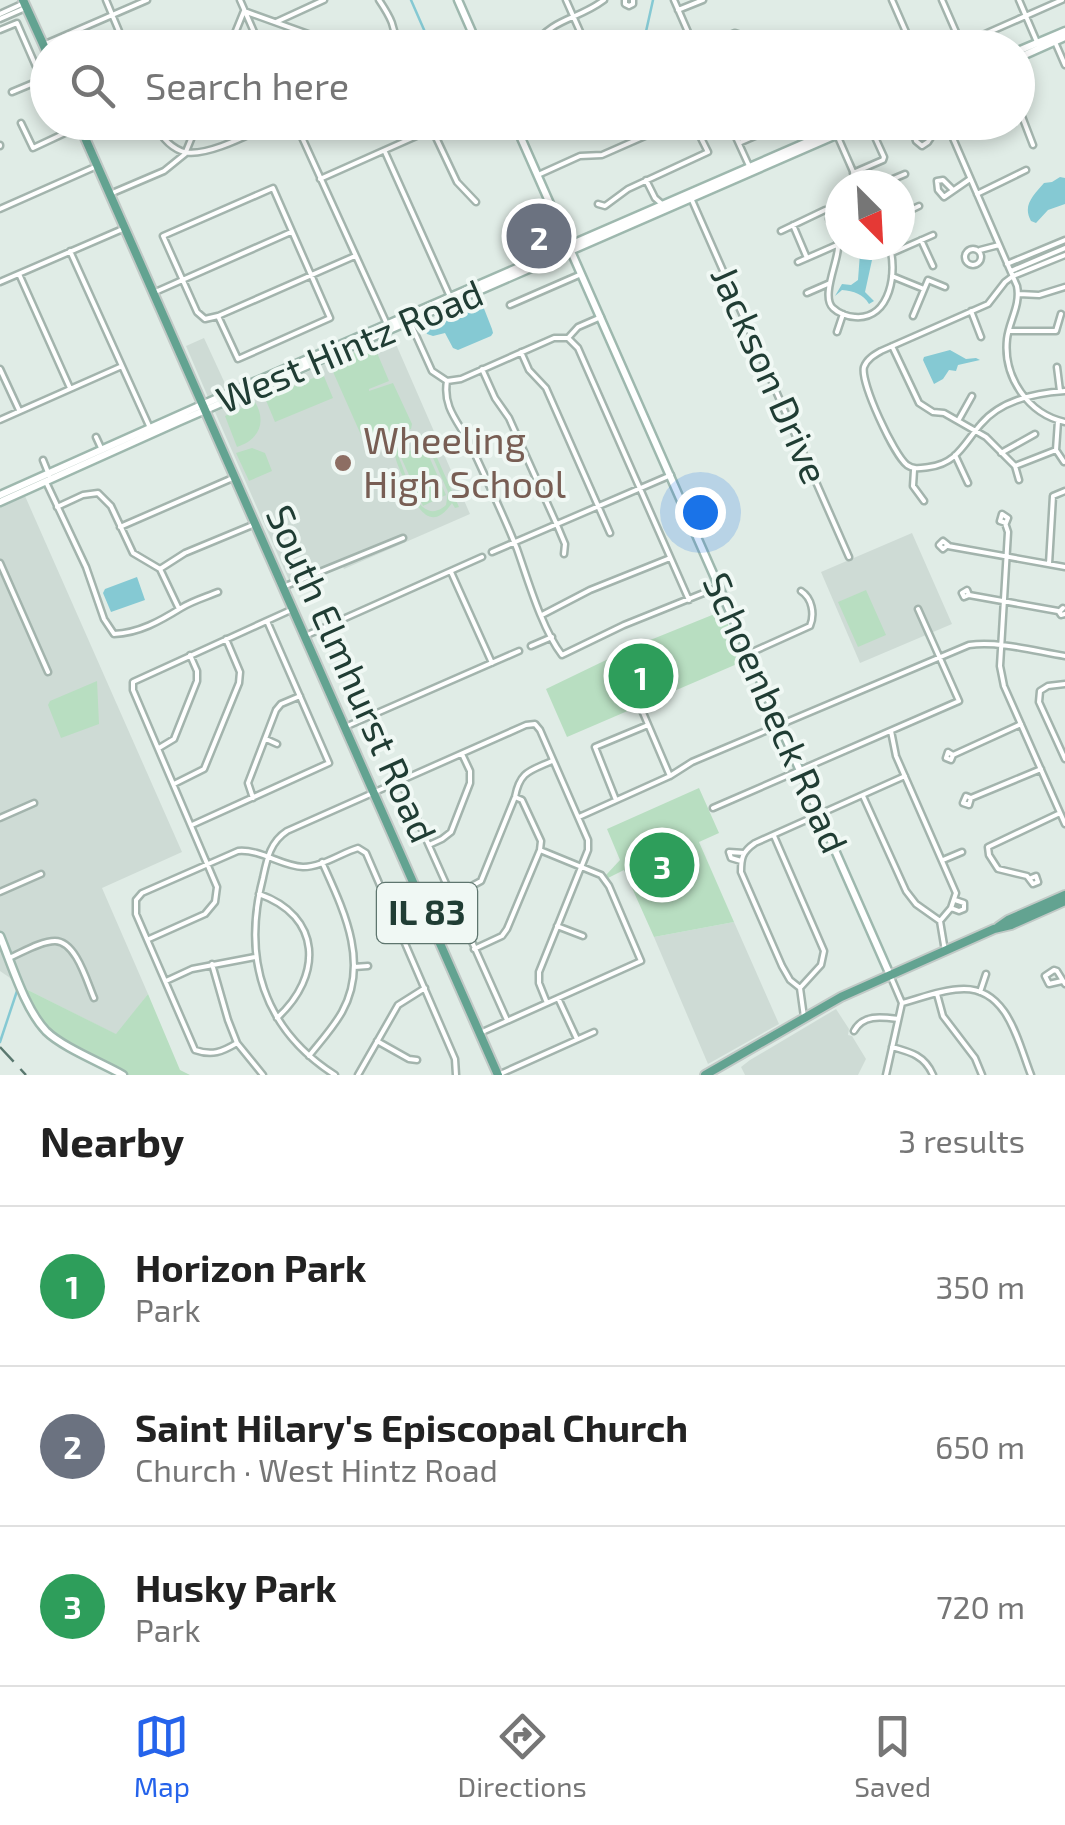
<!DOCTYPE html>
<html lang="en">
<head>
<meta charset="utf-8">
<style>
	body { margin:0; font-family:"Exo 2",sans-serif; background:#f2f2f2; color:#222 }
	.compass { position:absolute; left:825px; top:170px; width:90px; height:90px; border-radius:50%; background:#fff; box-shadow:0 5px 15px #0003; rotate:156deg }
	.you { position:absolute; left:700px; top:512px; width:35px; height:35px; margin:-25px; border:8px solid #fff; border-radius:50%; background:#1a73e8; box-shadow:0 0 0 15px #1a73e833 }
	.badge { display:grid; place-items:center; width:65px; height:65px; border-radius:50%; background:#2563eb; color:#fff; font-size:32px; font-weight:700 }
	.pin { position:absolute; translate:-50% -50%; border:5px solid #fff; box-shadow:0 2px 10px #0006 }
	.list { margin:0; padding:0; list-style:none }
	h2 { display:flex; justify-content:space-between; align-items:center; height:130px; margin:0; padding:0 40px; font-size:42px }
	h2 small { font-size:32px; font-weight:400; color:#767676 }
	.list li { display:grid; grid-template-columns:65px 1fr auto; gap:30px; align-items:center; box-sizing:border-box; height:160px; padding:0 40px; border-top:2px solid #e0e0e0 }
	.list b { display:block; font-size:38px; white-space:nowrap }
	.list p { margin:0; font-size:32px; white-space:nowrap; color:#767676 }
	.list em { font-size:32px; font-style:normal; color:#767676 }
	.icon { flex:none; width:55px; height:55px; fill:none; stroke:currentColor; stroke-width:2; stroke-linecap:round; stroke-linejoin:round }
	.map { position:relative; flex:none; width:1065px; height:1075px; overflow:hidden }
	.search { position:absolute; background:#fff; box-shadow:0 5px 15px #0003; left:30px; right:30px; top:30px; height:110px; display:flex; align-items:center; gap:25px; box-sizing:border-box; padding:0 35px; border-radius:55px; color:#767676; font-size:38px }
	.sheet { height:610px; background:#fff }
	nav { display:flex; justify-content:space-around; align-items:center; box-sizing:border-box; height:140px; border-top:2px solid #e0e0e0; background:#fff; font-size:28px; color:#767676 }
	nav a { display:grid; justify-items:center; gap:5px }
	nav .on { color:#2563eb }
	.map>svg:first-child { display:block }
</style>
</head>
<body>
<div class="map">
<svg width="1065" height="1075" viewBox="0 0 1065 1075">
	<rect width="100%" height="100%" fill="#e0ece6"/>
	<path fill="#cedbd5" d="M392,335L470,514L344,569L342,565L292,587L215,412Z
		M204,338L228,390L211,398L208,397L186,346Z
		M25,496L182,852L102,888L148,994L117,1035L26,989L0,971V507Z
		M912,533L952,624L860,663L821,572Z
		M734,922L779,1024L708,1064L654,937Z
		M836,1009L849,1029L848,1035L852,1036L866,1059L858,1075H745L741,1067L750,1060Z"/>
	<path fill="#b8dec1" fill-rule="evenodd" d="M369,346L375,348L389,381L369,389V391L393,383L412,424L411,429C395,433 381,437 365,444L330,365Z
		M323,374L333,398L275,422L265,398Z
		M255,402C267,422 259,440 237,447L225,416Z
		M416,433L422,435L426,433L459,507L455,508L452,503C429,537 414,502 405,481C396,462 382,435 416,433ZM412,437L420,438L427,444L448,492L446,505C419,529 407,476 399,458C396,447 401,439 412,437Z
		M424,445L446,495L423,506L400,455Z
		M252,448L265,453L272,471L249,481L236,453Z
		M866,590L886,635L858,647L838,602Z
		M722,611L744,661L567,737L546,689L633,647Z
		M97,681L99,724L61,738L48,705L50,701Z
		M699,788L719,833L699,842L734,922L654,937L624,870L608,878L606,875L620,860L607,829Z
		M26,989L116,1034L148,994L180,1070L190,1075H129L55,1035L42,1021Z"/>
	<path fill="#85c9d3" d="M1060,177L1065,178V204L1048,210L1036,223L1031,221C1022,205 1034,195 1044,183L1052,182Z
		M859,245H862L872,260L865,292L874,301L869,304C863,294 854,291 842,290L835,296L842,284L851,285L858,280L860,253Z
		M478,302L483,306L492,329L493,333L491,336L458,350L453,348L445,333L433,336L427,334L425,329L430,323Z
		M950,350L966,359L976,358L980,360L958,365L956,371L949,370L943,379L934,384L923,360L924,357Z
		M137,577L145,600L111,612L103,593L105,589Z"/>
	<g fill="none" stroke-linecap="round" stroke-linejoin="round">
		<path stroke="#85c9d3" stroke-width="2.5" d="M411,0L432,48
			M638,48L645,36L653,0
			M0,1042L17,991"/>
		<g stroke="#a3b4ad" stroke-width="9">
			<path id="street" d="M106,0L126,48
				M240,0L261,48
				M379,0C389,15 398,29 394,48
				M566,0L586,45
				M625,0V4L629,6L633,4V0
				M674,0L695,48
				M892,0L913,48
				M942,0L956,32L965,39L978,37L1062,0
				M1019,0L1037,42
				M678,10L703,0
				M0,14L24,3
				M0,19L23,9
				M276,22L324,0
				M0,30L17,23L48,94
				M515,35L527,48
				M1055,42L1065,65
				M43,45L147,0
				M217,48L231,42
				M229,48L244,11L347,48
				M445,48L473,35
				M531,48C555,16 576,21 604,0
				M700,48L735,33L741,35
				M12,92L48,77
				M1018,106L1033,145
				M153,122C161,135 167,145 181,151C203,160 254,132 275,122
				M295,122L386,322
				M729,122L750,168
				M946,122L1017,286C1021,305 1009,321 1007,339C1003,377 1028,414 1065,422
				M21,123L33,148L65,133L60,122
				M432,129L457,182L476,202
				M520,135L548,122
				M837,135L859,185
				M930,139L920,129L913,130L916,141L922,146L928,142L931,137L948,128
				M739,143L773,128
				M0,145V146
				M385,152L451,299
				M853,173L883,160L884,157L874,135
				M538,175L580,156L602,155L677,122
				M320,179L448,122
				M646,180L655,198L663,205
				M879,185L905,174
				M953,190L943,180L937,181L938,190L944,197L970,179
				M110,194L164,171L185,154L198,122
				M900,194L908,211
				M977,194L1026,170
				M691,198L849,557
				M598,204L605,206L628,189L708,152L693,122
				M0,209L97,166
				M832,212L829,219C833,228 839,238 838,248C837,264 821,297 833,308C838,313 848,317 855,317C891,320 898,270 889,245
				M900,215L919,206
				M793,225L807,258
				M781,231L825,210L832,212L840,207
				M921,240L933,266
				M965 257a8 8 0 1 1 16 0a8 8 0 1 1-16 0Z
				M980,250L999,245
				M70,251L150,428
				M892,253L933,235
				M1065,255L1013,276L1005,282L988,304L881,351C874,355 867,359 864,367C860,382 894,455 907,465C914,470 921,468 929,467C958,463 964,443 981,424C1001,400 1035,393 1065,391
				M798,262L839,244
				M1007,264L1065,240
				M1011,271L1065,248
				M19,274L70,388
				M892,276L924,289
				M0,282L125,228
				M153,293L291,232
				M807,293L830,283
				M1019,294L1039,295L1065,287
				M510,305L579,275
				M971,311L981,337
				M218,316L238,359L330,318L273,188L163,236L197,312L205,319L218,316L355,256
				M913,316L928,280L945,287
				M409,320L432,371L447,381L461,379L554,338H568L578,348L689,600
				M1009,331H1056L1061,314
				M837,332L843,314
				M568,338L578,327L601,317
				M892,346L919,403L933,412L944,413L986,437L1015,466
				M521,352L529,370L546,388L610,533
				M1057,367L1060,391
				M0,369L19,410
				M482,369L495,398L509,418L557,525L565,544L564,554
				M447,381C442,410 462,425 473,450C488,483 504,516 517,549C528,580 542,629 562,655L624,625L716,588
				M0,420L122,366
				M958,421L972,396
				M96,437L102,450
				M1056,450L1058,421
				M1056,450L1064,462
				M1001,453L1035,434
				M955,455L968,483
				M43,460L49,475
				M1015,466L1056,450
				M1015,466L1019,480
				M914,470L913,486L924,501
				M46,482L86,567L104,619L114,634C139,633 160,621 181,608C192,601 206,597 218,592
				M57,507L83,495L98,493L111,506L133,553L160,569L179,609
				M1002,514L1008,518L1006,523L1000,521Z
				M1005,523L1008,532L1000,666L1004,686L1065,824
				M120,527L235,477
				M943,541L948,545L943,549L939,545Z
				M948,546L1065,567
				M492,552L671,475
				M0,563L48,672
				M1049,564L1053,496L1065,491
				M160,569L185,553L255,524
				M451,572L492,663
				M283,587L403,538
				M967,590L969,595L964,597L962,593Z
				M969,595L1058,611
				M1063,608L1059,612L1061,615L1065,614
				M542,615L590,590L670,558
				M305,636L482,557
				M531,646L552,637
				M750,653L810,626C815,614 812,598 801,591
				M1065,684L1048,686L1040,691L1039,702L1065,759
				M641,708L670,776
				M345,727L519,651
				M891,731L896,756L956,893L951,908L940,921L945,951
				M266,739L277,744
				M159,748L174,739L197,681V671L190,655
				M948,752L953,755L951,760L946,758Z
				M953,755L1021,724
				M401,783L507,1020
				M174,784L204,769L239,683L240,672L226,639
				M863,796L906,891L916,904L940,921
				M253,798L248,783L276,710L281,704L300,696
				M971,798L966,796L963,803L969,805L971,798L1041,769
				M616,800L595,747L648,725
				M713,808L959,701L918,609
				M579,817L670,776L692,762L969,645C1000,641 1034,651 1065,656
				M0,818L34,803
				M192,825L329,763L267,621
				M774,836L824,951L821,965L800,988L804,1017
				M429,845L442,839L451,832L470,783V771L462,754
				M943,860L962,852
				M741,861L731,858L729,852L744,853
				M1031,878L1036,876L1038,882L1033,884L1027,876L998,869L989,855L988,847L1060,813
				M0,892L41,874
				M259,894C322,916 323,976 277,1018
				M451,897L481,881L515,797C520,771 530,771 552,761
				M951,908L959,911L964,909V903L955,900
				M557,926L583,936
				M149,939L205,914L215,902L217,887L133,690V682L293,609
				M474,949L502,936L507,929L540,850L541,841L522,800L515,797
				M9,958C23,952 41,941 55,941C76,941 87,982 94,998
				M212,964L228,1020L237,1043L263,1075
				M354,967L368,966
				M166,981L192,969L255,957
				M1062,981L1049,984L1045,976L1054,970L1057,971L1065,984
				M800,988L790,980L782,966L741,872C741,858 742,852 755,843L905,776
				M980,992L986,974
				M937,994L943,1016L975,1058L982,1075
				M558,998L577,1039
				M902,1003C921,998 944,989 964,989C1008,989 1018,1042 1031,1075
				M854,1031C863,1014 882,1017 898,1019
				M480,1033L641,961L609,886L601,875L540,850
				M377,1041L409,1059L417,1060
				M237,1043C222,1052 212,1056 195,1050L136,914V900L142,893L238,851C261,849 281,866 303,867C322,867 341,853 358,848L366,853L455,1059L456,1075
				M892,1047C911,1052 925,1056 933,1075
				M309,1056C320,1042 333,1028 342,1012C370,962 343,909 322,862
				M335,1075C263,1029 242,958 263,878C267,859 270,842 287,831L526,725L535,724L540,730L588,840V850L539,972V983L547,1003
				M358,1075L398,1005L425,988
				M498,1075L594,1032
				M886,1075L902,1003L890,975"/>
		</g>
		<g stroke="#9eb8ae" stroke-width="11">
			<path id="secondary" d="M458,0L479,48
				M1018,51L1065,31
				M1018,58L1065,37
				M514,122L890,975
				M0,495L197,407L853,122
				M0,502L178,422L866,122
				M0,936C12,965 25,1009 46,1031C62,1047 102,1063 123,1075"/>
		</g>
		<g stroke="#c1c9c6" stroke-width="12">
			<path id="primary" d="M23,0L48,55
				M78,122L498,1075
				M998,927L1008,920L1065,895
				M705,1075L841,997L994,929L1011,925L1065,901"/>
		</g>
		<use href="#street" stroke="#fff" stroke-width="4"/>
		<use href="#secondary" stroke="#fff" stroke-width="6"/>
		<use href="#primary" stroke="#63a391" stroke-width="8"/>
		<path stroke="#5a786f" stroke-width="2.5" stroke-dasharray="20 10" stroke-linecap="butt" d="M0,1047L26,1075"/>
	</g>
	<circle fill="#8d6e63" stroke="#f0f8f4" stroke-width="4" cx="343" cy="463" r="10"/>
	<g text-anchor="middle" stroke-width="8" stroke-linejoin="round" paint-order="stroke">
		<rect fill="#f0f8f4" stroke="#5e756e" stroke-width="2.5" x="377" y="883" width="100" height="60" rx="8"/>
		<g font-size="35" font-weight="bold" fill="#203d34">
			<text x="427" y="925">IL 83</text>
		</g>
		<g font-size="38" fill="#203d34" stroke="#f0f8f4">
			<text transform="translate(350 347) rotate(-23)" y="13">West Hintz Road</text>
			<text transform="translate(769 375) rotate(66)" y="13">Jackson Drive</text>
			<text transform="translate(351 674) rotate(66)" y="13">South Elmhurst Road</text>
			<text transform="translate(775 713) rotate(66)" y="13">Schoenbeck Road</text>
		</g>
		<g font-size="38" fill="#785e54" stroke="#f0f8f4" text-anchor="start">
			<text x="363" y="454">Wheeling<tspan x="363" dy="44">High School</tspan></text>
		</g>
	</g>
</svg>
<svg class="compass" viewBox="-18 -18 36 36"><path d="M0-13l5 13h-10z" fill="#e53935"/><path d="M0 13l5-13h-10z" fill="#767676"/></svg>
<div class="you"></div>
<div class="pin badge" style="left:641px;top:676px;background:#2e9e5b">1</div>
<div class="pin badge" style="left:539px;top:236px;background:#6b7280">2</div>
<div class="pin badge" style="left:662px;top:865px;background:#2e9e5b">3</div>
<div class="search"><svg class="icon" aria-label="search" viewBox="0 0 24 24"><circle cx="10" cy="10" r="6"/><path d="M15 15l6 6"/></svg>Search here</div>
</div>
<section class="sheet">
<h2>Nearby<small>3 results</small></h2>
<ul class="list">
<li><span class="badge" style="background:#2e9e5b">1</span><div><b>Horizon Park</b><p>Park</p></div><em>350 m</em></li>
<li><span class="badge" style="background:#6b7280">2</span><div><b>Saint Hilary's Episcopal Church</b><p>Church · West Hintz Road</p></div><em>650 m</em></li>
<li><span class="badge" style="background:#2e9e5b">3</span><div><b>Husky Park</b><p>Park</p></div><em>720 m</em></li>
</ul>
</section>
<nav>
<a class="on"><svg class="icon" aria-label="map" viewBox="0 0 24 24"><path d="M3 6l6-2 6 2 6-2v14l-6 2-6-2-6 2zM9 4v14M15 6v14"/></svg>Map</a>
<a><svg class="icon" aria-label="directions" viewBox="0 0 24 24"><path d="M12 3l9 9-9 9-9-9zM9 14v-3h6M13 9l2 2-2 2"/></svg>Directions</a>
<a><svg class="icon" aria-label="saved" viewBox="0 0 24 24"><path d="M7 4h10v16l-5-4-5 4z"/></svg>Saved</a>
</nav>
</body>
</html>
